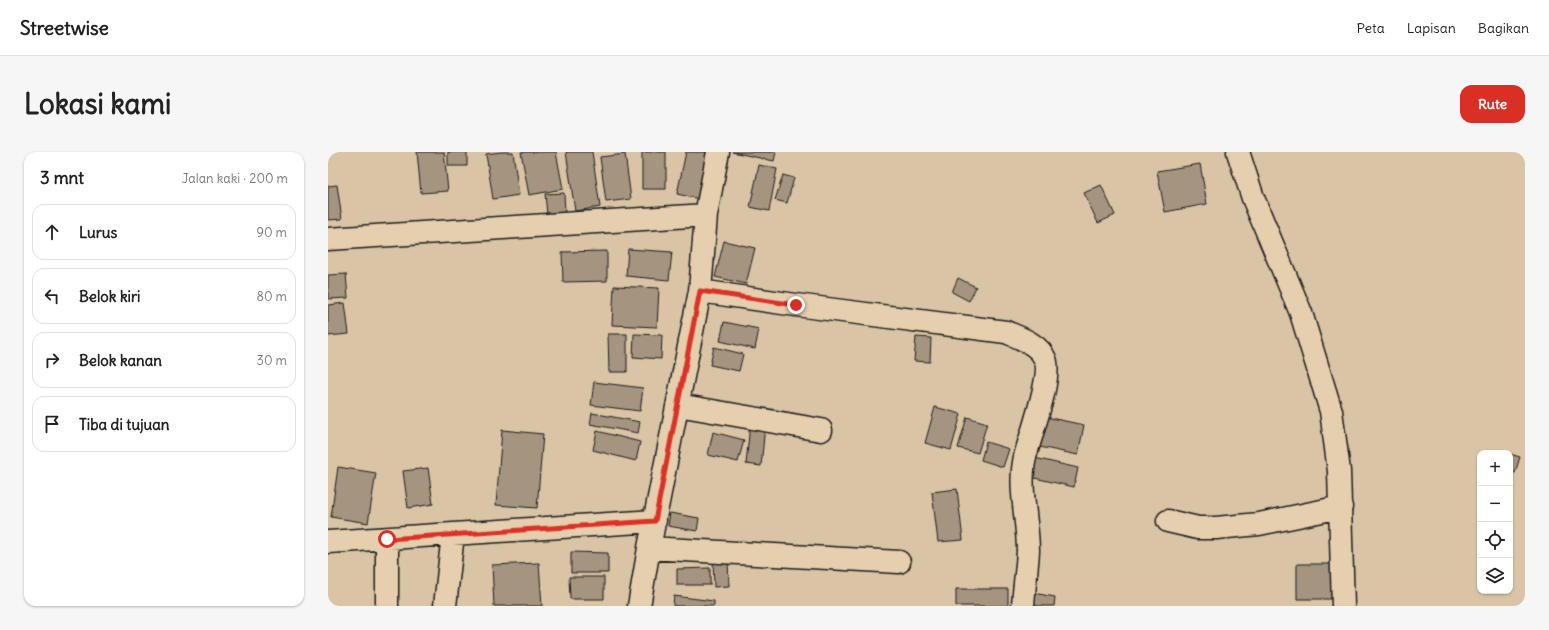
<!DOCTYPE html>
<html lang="id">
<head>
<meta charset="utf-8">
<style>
	body { margin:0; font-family:Delius,sans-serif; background:#f6f6f6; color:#222 }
	.controls { position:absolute; right:12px; bottom:12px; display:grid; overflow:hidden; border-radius:8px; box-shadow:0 1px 3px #0004 }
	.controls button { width:36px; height:36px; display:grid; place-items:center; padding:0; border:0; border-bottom:1px solid #e0e0e0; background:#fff; color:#222; font:20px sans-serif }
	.stop { position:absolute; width:12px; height:12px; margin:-9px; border:3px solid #d93025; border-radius:50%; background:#fff }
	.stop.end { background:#d93025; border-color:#fff; box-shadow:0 1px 4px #0008 }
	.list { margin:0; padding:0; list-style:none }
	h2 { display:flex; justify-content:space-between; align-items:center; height:52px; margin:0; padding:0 16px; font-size:17px }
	h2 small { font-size:13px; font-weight:400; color:#767676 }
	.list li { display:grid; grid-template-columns:26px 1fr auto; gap:12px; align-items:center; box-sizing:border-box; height:56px; margin:0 8px 8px; padding:0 8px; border:1px solid #e0e0e0; border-radius:12px }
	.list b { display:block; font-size:15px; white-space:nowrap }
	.list em { font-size:13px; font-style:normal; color:#767676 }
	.icon { flex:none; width:22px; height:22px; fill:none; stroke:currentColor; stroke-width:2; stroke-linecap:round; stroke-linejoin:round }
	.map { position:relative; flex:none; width:1197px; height:454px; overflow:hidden; border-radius:12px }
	header { display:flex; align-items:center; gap:24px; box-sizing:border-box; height:56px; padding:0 20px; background:#fff; border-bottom:1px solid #e0e0e0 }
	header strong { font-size:19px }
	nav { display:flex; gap:22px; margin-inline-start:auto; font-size:14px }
	.intro { display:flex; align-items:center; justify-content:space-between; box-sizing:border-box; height:96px; padding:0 24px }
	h1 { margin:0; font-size:28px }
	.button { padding:10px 18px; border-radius:12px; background:#d93025; color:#fff; font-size:14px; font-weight:700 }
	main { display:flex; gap:24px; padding:0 24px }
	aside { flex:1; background:#fff; border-radius:12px; box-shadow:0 1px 3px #0004 }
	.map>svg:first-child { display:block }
</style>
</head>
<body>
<header>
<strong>Streetwise</strong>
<nav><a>Peta</a><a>Lapisan</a><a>Bagikan</a></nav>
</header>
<div class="intro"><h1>Lokasi kami</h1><a class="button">Rute</a></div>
<main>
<aside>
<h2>3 mnt<small>Jalan kaki · 200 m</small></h2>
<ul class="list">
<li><svg class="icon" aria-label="ahead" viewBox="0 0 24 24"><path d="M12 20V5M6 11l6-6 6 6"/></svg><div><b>Lurus</b></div><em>90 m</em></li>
<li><svg class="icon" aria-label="left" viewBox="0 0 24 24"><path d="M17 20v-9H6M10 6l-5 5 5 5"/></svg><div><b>Belok kiri</b></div><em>80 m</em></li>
<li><svg class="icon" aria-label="right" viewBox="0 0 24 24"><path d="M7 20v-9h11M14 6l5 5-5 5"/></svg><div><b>Belok kanan</b></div><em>30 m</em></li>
<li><svg class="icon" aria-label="arrive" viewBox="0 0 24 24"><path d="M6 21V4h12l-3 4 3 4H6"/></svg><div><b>Tiba di tujuan</b></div></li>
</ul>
</aside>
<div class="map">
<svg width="1197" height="454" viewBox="0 0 1197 454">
	<rect width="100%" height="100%" fill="#dac4a6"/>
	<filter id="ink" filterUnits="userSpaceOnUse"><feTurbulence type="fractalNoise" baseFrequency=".025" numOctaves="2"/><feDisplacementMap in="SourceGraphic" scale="8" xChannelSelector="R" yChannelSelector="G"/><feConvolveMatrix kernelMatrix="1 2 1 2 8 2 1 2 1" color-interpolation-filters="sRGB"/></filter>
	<g filter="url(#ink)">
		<path fill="#a59580" stroke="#1c1c1c" d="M89,0H116L120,39L93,41Z
			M120,0H139V14H120Z
			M173,0H185L191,43L165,47L158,2Z
			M193,0H228L235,37L201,43Z
			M238,0H264L272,55L247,59Z
			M314,0H338V37H314Z
			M358,0H382L372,47L349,42Z
			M404,0H448L446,9Z
			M297,2L303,47L278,50L272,5Z
			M872,12L879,52L837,60L829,19Z
			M431,13L449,17L441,59L422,55Z
			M455,23L466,26L459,51L447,48Z
			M9,33L14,67L0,68V34Z
			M773,33L787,63L770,71L756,41Z
			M236,41L237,61L219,62L217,42Z
			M396,89L427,96L418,132L387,125Z
			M300,97L344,100L341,128L298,124Z
			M279,99V129L235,130L234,100Z
			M18,122L20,146L0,147V123Z
			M630,126L648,135L641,149L624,140Z
			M286,134L331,136L329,175L284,173Z
			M17,151L21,182L0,184V153Z
			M396,170L431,177L427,197L392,189Z
			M280,182H299V220H281Z
			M306,182L334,183L333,207L305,205Z
			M588,185L603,186L602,210L586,209Z
			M386,195L415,202L411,219L382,213Z
			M266,230L315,236L312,259L263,253Z
			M607,255L633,262L623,298L597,291Z
			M264,261L312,270L310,281L262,272Z
			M713,264L756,273L750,303L707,294Z
			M639,265L659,271L650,301L630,296Z
			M422,272L437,274L433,314L418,312Z
			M174,278L215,282L209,356L168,353Z
			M269,279L312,290L308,309L265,298Z
			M385,280L416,288L410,310L380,303Z
			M658,290L681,297L675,315L653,308Z
			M1182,302L1192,305L1187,321L1182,320Z
			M702,305L750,316L746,335L698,324Z
			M10,315L48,321L40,371L3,365Z
			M100,316L105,352L80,356L75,319Z
			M1182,327L1185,328L1182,336Z
			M629,337L635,388L610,390L604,340Z
			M342,361L371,366L369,379L340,374Z
			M243,400L280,401V421H243Z
			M385,407H400L401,434L386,435Z
			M211,411L214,454H166L164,413Z
			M969,412H1009V447H969Z
			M382,416V433H349V417Z
			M241,425H276V447H242Z
			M628,437H680V454H628Z
			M700,440L727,445L726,454H697Z
			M346,444L386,449V454H345Z"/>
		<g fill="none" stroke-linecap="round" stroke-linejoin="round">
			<g stroke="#1c1c1c" stroke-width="25">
				<path id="minor" d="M910,0L925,46L973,161L1003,259L1011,319L1015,454
					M0,87L378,63
					M372,139L468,153L678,180C692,186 711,192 717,207C725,223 702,285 697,305C690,335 700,368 700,399C699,417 696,436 695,454
					M350,253L493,278
					M840,369L870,376H888L931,372L1013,355
					M0,390L327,369
					M321,396L571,410
					M59,454V387
					M117,454L125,382
					M311,454L321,396L372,139L378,63L390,0"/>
			</g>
			<use href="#minor" stroke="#e6cfaf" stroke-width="22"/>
		</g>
	</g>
	<g fill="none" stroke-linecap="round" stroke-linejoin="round" filter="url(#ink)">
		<path stroke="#d93025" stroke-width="5" d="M59,387L327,369L372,139L468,153"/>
	</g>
</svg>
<div class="controls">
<button>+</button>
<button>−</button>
<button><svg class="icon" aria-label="locate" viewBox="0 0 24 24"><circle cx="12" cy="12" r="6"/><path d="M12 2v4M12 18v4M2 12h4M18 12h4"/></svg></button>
<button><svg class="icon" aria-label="layers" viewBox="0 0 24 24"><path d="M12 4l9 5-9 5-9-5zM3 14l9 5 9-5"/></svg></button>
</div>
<div class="stop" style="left:59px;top:387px"></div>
<div class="stop end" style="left:468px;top:153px"></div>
</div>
</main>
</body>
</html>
